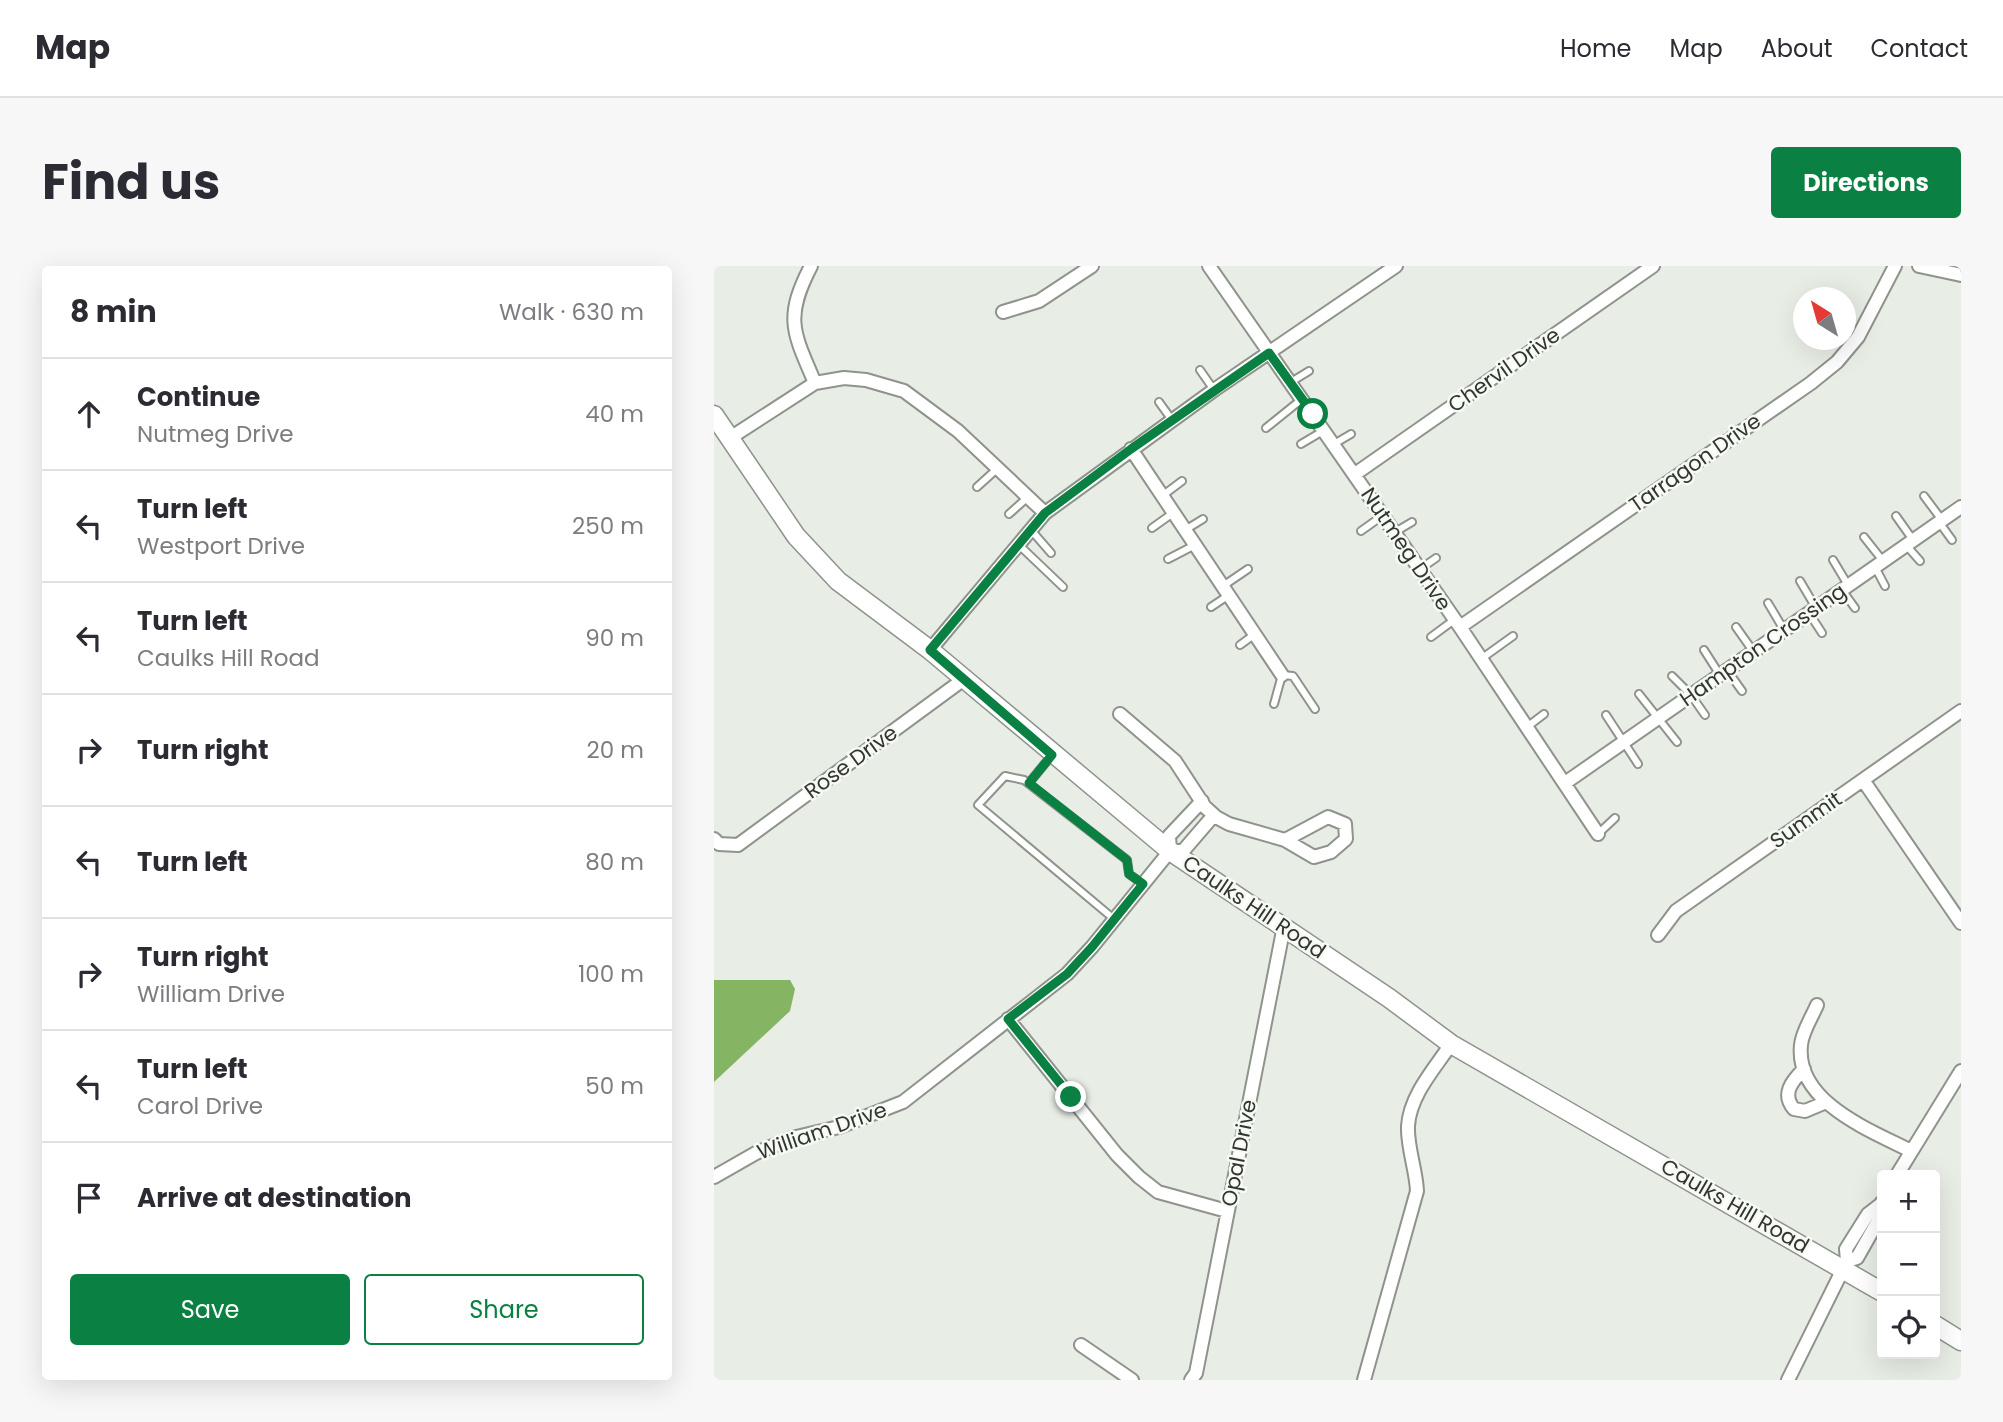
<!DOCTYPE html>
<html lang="en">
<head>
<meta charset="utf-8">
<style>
	body { margin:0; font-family:Poppins,sans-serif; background:#f7f7f7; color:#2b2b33 }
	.controls { position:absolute; right:21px; bottom:21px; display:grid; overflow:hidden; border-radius:7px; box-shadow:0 7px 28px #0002 }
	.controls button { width:63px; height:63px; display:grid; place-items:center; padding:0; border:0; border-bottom:2px solid #e1e1e2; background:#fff; color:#2b2b33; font:35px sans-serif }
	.compass { position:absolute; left:1079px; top:21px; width:63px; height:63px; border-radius:50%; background:#fff; box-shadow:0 7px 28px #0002; rotate:323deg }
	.stop { position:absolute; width:21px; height:21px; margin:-16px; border:5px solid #0b8043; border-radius:50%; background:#fff }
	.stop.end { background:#0b8043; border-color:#fff; box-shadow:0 2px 7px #0008 }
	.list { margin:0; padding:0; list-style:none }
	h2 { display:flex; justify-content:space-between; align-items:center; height:91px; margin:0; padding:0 28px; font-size:30px }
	h2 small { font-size:23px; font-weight:400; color:#7c7c81 }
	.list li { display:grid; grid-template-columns:46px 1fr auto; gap:21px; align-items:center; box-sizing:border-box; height:112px; padding:0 28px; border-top:2px solid #e1e1e2 }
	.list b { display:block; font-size:26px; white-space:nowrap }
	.list p { margin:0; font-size:23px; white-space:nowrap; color:#7c7c81 }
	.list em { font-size:23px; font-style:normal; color:#7c7c81 }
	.actions { display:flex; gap:14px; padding:21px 28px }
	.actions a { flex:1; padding:16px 0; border:2px solid #0b8043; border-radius:7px; text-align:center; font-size:24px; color:#0b8043 }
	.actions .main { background:#0b8043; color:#fff }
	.icon { flex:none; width:38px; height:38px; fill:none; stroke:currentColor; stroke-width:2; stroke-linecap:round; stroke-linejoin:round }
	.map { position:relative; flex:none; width:1247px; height:1114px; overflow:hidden; border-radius:7px }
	header { display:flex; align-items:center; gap:42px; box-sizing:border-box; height:98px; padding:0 35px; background:#fff; border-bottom:2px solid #e1e1e2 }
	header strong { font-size:33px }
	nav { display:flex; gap:38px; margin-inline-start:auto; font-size:24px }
	.intro { display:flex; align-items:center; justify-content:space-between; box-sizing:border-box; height:168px; padding:0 42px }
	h1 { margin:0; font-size:49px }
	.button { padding:18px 32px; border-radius:7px; background:#0b8043; color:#fff; font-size:24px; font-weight:700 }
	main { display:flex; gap:42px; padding:0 42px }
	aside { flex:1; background:#fff; border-radius:7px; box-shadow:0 7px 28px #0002 }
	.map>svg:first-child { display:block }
</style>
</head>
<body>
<header>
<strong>Map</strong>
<nav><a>Home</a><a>Map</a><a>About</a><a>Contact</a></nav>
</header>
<div class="intro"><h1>Find us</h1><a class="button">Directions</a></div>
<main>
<aside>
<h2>8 min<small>Walk · 630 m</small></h2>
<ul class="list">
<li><svg class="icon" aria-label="ahead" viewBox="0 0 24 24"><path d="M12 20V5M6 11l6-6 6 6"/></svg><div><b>Continue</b><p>Nutmeg Drive</p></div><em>40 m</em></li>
<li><svg class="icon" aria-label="left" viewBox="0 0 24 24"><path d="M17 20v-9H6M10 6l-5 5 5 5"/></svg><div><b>Turn left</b><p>Westport Drive</p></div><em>250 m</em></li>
<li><svg class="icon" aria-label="left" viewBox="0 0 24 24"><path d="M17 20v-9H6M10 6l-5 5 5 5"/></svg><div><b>Turn left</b><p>Caulks Hill Road</p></div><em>90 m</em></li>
<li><svg class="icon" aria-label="right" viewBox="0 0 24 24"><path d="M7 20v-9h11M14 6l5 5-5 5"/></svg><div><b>Turn right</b></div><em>20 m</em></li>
<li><svg class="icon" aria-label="left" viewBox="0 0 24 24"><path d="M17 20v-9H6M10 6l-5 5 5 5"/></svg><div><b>Turn left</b></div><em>80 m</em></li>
<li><svg class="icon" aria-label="right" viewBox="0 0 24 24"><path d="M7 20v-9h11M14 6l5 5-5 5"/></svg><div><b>Turn right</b><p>William Drive</p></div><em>100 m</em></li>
<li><svg class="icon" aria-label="left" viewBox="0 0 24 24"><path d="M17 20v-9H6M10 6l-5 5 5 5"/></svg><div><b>Turn left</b><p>Carol Drive</p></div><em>50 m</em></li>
<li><svg class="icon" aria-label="arrive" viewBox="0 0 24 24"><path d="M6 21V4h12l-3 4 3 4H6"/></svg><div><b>Arrive at destination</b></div></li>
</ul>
<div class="actions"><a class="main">Save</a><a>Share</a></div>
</aside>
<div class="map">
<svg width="1247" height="1114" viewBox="0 0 1247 1114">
	<rect width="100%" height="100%" fill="#e8ede5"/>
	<path fill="#85b462" d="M0,714H76L81,723L76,745L0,816Z"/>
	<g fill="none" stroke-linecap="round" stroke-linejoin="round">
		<g stroke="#8e938c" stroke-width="10">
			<path id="service" d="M486,104L500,124
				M577,116L595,105
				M445,136L458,154
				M552,162L588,133
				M587,178L609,165
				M620,178L637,168
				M263,221L284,202
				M448,230L468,215
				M1210,230L1228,254
				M295,248L314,231
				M1182,250L1199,274
				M1225,256L1238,274
				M438,262L459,247
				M317,264L337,287
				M471,264L489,253
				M647,265L668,250
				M681,266L698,256
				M1150,271L1169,295
				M305,279L349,321
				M1192,279L1206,295
				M454,293L481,279
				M1119,294L1134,319
				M1161,301L1171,320
				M706,303L722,292
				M1086,315L1102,342
				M509,320L534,303
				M1128,324L1141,342
				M1054,337L1070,364
				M497,341L515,329
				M1095,347L1108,367
				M1022,361L1039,385
				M717,371L740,354
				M526,379L541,368
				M990,384L1006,409
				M767,393L799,370
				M1013,404L1028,425
				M958,410L977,429L991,449
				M925,428L963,476
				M560,438L568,409L579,410L601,443
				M892,449L924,498
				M813,461L830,448
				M315,517L338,489
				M885,567L901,552
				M400,653L264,539L291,510L310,514L413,594L415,608L429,618"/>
		</g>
		<g stroke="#8e938c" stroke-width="16">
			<path id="minor" d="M97,0C70,52 79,66 101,117
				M495,0L746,361L884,568
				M1205,0L1247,9
				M289,46L325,35L378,0
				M16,172L101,117L130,112L152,114L190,125L244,165L331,247
				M417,183L568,409
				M641,208L939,0
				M746,361L1097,117L1123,96L1144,71L1181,0
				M216,384L331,247L500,124L682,0
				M406,448L461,495L491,541L502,551L515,558L571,574L614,551L631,558L632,573L617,586L600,591L571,574
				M1149,514L1247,657
				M851,517L1247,241
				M0,573L5,578L24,579L250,413
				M456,585L455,570L488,535
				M456,585H469L500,549
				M944,669L962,645L1247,445
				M1103,739C1098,751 1088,766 1087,779C1081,836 1156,864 1197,885
				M294,753L403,889L425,911L444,926L513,945
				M1090,803C1078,815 1067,828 1080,843L1091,845L1110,837
				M1183,909L1247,805
				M0,911L42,887L78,872L125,861L189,836L353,708L378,681L456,585
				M1133,995L1143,992L1165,953L1168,936
				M367,1079L418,1114
				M477,1114L482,1107L570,660
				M650,1114L703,925C702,903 693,881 694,860C696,829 721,802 737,778
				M1074,1114L1133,995L1132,983L1154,948L1167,938"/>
		</g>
		<g stroke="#8e938c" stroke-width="21">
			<path id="secondary" d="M0,149L82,270L124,315L216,384L456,585L675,732L737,778L1168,1026
				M1221,1059L1247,1075"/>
		</g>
		<use href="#service" stroke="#fff" stroke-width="6"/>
		<use href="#minor" stroke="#fff" stroke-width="12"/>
		<use href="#secondary" stroke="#fff" stroke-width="18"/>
	</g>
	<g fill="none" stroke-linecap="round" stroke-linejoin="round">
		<path stroke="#0b8043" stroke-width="9" d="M357,831L294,753L353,708L378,681L429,618L415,608L413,594L315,517L338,489L216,384L331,247L417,183L555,87L599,148"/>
	</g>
	<g text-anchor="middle" stroke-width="5" stroke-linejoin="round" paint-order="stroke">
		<g font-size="21" fill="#333532" stroke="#f5faf3">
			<text transform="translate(790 104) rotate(-35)" y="7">Chervil Drive</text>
			<text transform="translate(981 197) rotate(-35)" y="7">Tarragon Drive</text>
			<text transform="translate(692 283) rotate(56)" y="7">Nutmeg Drive</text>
			<text transform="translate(1049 379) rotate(-35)" y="7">Hampton Crossing</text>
			<text transform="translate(137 496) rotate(-36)" y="7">Rose Drive</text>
			<text transform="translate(1092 554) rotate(-35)" y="7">Summit</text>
			<text transform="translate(540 641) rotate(34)" y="7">Caulks Hill Road</text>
			<text transform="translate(108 865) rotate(-19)" y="7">William Drive</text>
			<text transform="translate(525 887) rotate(-79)" y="7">Opal Drive</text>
			<text transform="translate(1021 940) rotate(30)" y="7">Caulks Hill Road</text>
		</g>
	</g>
</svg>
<div class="controls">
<button>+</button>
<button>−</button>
<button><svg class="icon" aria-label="locate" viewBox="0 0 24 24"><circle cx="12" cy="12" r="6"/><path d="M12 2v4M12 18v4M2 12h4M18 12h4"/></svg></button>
</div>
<svg class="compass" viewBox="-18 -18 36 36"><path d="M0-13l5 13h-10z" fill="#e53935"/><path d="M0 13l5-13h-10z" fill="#7c7c81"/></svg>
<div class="stop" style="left:599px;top:148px"></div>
<div class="stop end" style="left:357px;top:831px"></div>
</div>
</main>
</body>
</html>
